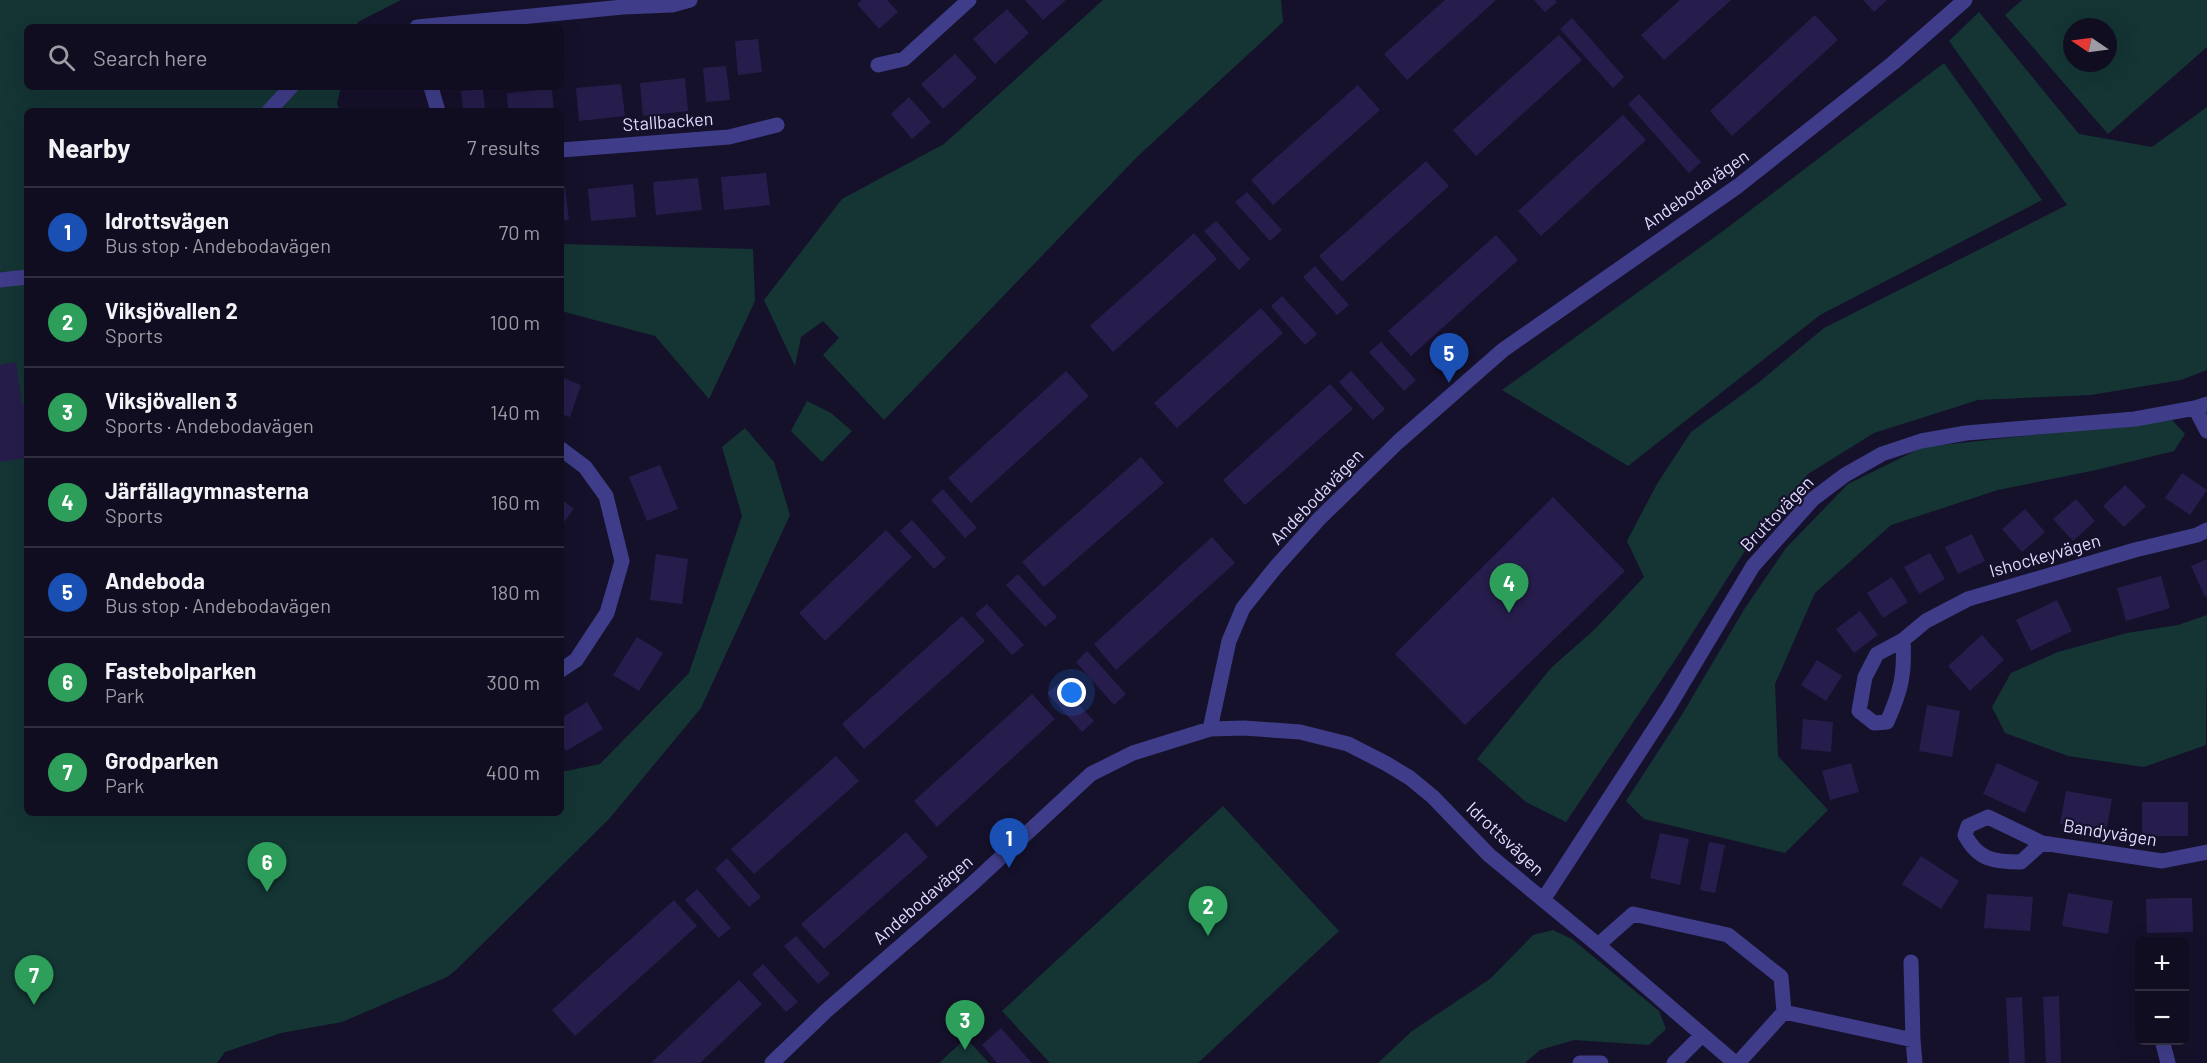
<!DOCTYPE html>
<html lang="en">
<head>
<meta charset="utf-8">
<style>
	body { margin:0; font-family:Barlow,sans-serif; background:#191629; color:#f1f3f6 }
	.controls { position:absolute; right:18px; bottom:18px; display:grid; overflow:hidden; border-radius:9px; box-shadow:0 6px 24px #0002 }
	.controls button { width:54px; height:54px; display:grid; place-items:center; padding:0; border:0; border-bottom:2px solid #302d3e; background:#100d20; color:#f1f3f6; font:30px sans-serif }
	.compass { position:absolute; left:2063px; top:18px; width:54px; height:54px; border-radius:50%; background:#100d20; box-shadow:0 6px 24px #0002; rotate:283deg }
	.you { position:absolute; left:1072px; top:693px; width:21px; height:21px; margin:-15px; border:4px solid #fff; border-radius:50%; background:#1a73e8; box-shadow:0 0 0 9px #1a73e833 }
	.badge { display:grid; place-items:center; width:39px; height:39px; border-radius:50%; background:#08e6fe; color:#fff; font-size:20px; font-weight:700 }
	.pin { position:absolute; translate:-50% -50px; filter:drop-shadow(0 2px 3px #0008) }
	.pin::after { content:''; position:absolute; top:32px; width:21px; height:18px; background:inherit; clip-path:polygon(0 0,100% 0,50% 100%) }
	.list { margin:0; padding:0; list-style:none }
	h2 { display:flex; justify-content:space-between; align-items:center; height:78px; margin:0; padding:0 24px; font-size:26px }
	h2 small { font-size:20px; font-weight:400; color:#9c9ca5 }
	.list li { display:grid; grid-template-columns:39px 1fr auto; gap:18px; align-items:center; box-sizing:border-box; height:90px; padding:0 24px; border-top:2px solid #302d3e }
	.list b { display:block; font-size:22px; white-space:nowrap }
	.list p { margin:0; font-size:20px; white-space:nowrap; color:#9c9ca5 }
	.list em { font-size:20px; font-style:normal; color:#9c9ca5 }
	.icon { flex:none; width:33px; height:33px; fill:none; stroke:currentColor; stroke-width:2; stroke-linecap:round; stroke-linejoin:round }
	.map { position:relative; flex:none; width:2207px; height:1063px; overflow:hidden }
	.search { position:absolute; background:#100d20; box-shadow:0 6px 24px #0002; left:24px; top:24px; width:540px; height:66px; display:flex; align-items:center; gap:15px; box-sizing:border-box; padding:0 21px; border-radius:9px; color:#9c9ca5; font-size:22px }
	.panel { position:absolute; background:#100d20; box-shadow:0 6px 24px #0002; left:24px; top:108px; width:540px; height:708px; border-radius:9px }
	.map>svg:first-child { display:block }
</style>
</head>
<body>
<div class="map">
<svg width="2207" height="1063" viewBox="0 0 2207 1063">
	<rect width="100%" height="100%" fill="#16112b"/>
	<path fill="#143534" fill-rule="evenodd" d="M0,0H401L358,22L356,27H27V87H341L337,104L341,111H27V813H561V772L600,764L689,673L742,516L722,447L745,428L774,462L790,515L701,708L609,819L456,970L447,977L342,1022L281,1033L225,1052L217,1063H0Z
		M1103,0H1281L1283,22L1137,157L884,420L823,355L839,338L823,321L801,337L795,366L764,300L842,199L944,144Z
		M2022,0H2207V47L2108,134L2005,15ZM2072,27H2108V63H2072Z
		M1979,12L2079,134L2152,147L2207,107V370L2181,380L2091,395L1978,400L1874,433L1808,474L1753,538L1679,654L1566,822L1526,802L1477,759L1551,668L1595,629L1644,577L1627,541L1657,484L1691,432L1758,383L1824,328L2067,205L1949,41Z
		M1944,63L2042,200L1820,315L1628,466L1502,390L1723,231Z
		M561,244L753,249L755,301L709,399L655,336L561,311Z
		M807,401L831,413L852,431L822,462L791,431Z
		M2172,420L2185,434L2174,451L2096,470L1998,490L1891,525L1815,593L1775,684L1778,756L1828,810L1785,853L1644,819L1626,801L1683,713L1745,608L1786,548L1848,484L1923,447Z
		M2207,615L2206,745L2144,767L2068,756L2005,733L1992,707L2011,673L2058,652L2127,633L2178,625Z
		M1223,806L1339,931L1198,1063H1050L1002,1011Z
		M1553,930L1572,939L1659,1011L1666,1029L1649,1045L1574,1040L1540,1050L1525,1063H1378L1412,1031L1490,979L1533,935Z
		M966,1038L989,1063H939Z"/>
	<path fill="#271d4c" d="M862,0H887L898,12L879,29L857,4Z
		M1025,0H1066L1043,20Z
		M1445,0H1496L1407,80L1384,54Z
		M1534,0H1555L1557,2L1545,12Z
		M1680,0H1731L1664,60L1641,35Z
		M1863,0H1887L1874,12Z
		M1007,9L1029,33L995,64L973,39Z
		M1815,15L1838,40L1732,136L1710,111Z
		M1572,18L1624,77L1613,88L1560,29Z
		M1559,35L1582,60L1476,156L1453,130Z
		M758,39L762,72L738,75L735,41Z
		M955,54L977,78L943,109L921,84Z
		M726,66L730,100L706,102L703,68Z
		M685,78L688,111L643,116L640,83Z
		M621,84L625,116L579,121L576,88Z
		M1358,85L1380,110L1273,205L1251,180Z
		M483,89L485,111H463L461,91Z
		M552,89L554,111H508L507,93Z
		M1639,94L1701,162L1689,173L1628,104Z
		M909,97L931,122L912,139L891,114Z
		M1623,115L1646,140L1541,236L1518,211Z
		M1426,161L1449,186L1342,282L1319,256Z
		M766,173L770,205L724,210L721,177Z
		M698,178L702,210L656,215L653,182Z
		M633,184L636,217L591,221L588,189Z
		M561,188H565L569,220L561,221Z
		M1247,192L1282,230L1270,241L1235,202Z
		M1216,221L1250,259L1239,270L1204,231Z
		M1194,233L1217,259L1113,352L1090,326Z
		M1496,235L1518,260L1411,356L1388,331Z
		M1315,266L1349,305L1337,315L1303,277Z
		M1282,296L1317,334L1305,345L1271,306Z
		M1261,308L1283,333L1177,428L1154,403Z
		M1381,342L1416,380L1404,391L1369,352Z
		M16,362L22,406L27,405V458L0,462V365Z
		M1066,371L1089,396L971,503L948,478Z
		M1351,371L1385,409L1373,420L1339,382Z
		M561,377L581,385L570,417L561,414Z
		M1330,384L1353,409L1245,505L1223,480Z
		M1141,457L1164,483L1044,587L1022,562Z
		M660,465L678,509L647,521L629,477Z
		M2182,473L2207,490L2190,515L2165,498Z
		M2125,485L2146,506L2124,527L2103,506Z
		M943,489L977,528L965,538L931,500Z
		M1553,497L1625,571L1465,725L1395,654Z
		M561,499L574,509L561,526Z
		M2076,499L2095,521L2073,541L2053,519Z
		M2025,509L2045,532L2022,552L2002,529Z
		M912,520L946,558L934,569L900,531Z
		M886,530L912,557L825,641L799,613Z
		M1972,534L1985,561L1958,574L1945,547Z
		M1212,537L1235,563L1116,670L1094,644Z
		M1930,553L1945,579L1919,594L1904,567Z
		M656,554L688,559L682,604L650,600Z
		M2207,559V596L2205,597L2191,566Z
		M1018,574L1057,617L1045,627L1006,585Z
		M2161,576L2170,608L2126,621L2117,588Z
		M1892,577L1908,602L1883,618L1867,593Z
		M2057,600L2072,631L2031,651L2016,620Z
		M987,604L1024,645L1012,655L975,614Z
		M1860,611L1878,635L1854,653L1836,629Z
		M962,616L985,641L864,749L842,724Z
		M1982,635L2004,660L1970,691L1948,666Z
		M637,637L663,653L639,691L613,675Z
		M1087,651L1126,694L1114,705L1076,662Z
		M1817,660L1842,676L1826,701L1801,685Z
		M1059,683L1094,721L1082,732L1047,693Z
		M1032,694L1055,719L937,827L914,801Z
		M587,702L603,729L566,751L561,743V718Z
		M1927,705L1960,711L1952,757L1919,751Z
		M1803,719L1833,722L1831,752L1801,749Z
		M836,756L859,781L754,874L731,849Z
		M1851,763L1859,792L1830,800L1822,771Z
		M1997,763L2039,782L2025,813L1983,794Z
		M2066,791L2112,799L2106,832L2060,824Z
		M2142,802H2188V836H2142Z
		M906,832L928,857L824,949L801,924Z
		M1660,833L1689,839L1680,885L1650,878Z
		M1709,842L1725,845L1715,893L1700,890Z
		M1921,856L1959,881L1941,909L1902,884Z
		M727,858L761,897L749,907L715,869Z
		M697,889L731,928L719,938L685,900Z
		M2068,893L2113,901L2108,934L2062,926Z
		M1987,894L2033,897L2030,931L1984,928Z
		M2169,898H2192L2193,932L2147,933L2146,899Z
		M674,900L697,926L575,1036L552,1010Z
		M796,936L830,974L818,984L784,946Z
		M763,964L798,1002L786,1012L752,974Z
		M739,980L762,1004L700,1063H651Z
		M2059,996L2061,1063H2046L2043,997Z
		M2022,997L2025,1063H2009L2006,998Z
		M1001,1028L1032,1063H997L982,1045Z"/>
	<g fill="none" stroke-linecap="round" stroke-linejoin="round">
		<path stroke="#3f3d89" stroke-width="15" d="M417,27L623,7L672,5L690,0
			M878,65L904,59L969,0
			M431,87L438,111
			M269,111L291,87
			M561,150L729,137L777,125
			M0,280L27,277
			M2195,408L2207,431
			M561,449L585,467L606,496L622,561L607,613L576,660L561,670
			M1903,640C1905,674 1901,691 1887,722L1874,723L1859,711L1865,677L1877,654L1903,640L1926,621L1968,599L2135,550L2197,535L2207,530
			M1210,729L1229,641L1243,608L1275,568L1319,519L1398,442L1503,350L1738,186L1893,63L1965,0
			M2042,843L2021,862C1994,862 1978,860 1965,835L1968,826L1988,817L2042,843L2162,861L2207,852
			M1543,900L1668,708L1753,566L1813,499L1845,475L1882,454L1921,441L1966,433L2135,419L2195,408L2207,404
			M1598,945L1633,914L1728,935L1781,977L1784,1012L1738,1063
			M1911,962L1913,1040
			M1784,1012L1913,1040L1915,1063
			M2162,1040L2168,1063
			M772,1063L826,1011L971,885L1091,774L1133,753L1210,729L1244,728L1300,732L1348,744L1387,764L1410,778L1433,797L1489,855L1598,945L1735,1063
			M1580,1063H1601
			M1674,1063L1702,1035"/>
	</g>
	<g text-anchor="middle" stroke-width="4.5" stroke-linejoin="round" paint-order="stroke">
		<g font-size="18" fill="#dfdbff" stroke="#16112b">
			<text transform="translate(668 122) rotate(-4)" y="6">Stallbacken</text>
			<text transform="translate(1696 190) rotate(-35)" y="6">Andebodavägen</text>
			<text transform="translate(1317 497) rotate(-46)" y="6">Andebodavägen</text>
			<text transform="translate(1777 514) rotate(-46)" y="6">Bruttovägen</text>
			<text transform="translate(2045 556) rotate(-16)" y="6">Ishockeyvägen</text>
			<text transform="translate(2110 833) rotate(9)" y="6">Bandyvägen</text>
			<text transform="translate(1505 839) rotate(43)" y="6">Idrottsvägen</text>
			<text transform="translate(923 900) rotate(-41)" y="6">Andebodavägen</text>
		</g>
	</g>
</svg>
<div class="controls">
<button>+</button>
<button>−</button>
</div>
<svg class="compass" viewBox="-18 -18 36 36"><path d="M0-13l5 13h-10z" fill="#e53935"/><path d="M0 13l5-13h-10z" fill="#9c9ca5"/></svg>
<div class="you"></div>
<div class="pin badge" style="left:1009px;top:868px;background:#1a4fb4">1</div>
<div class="pin badge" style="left:1208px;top:936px;background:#2e9e5b">2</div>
<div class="pin badge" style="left:965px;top:1050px;background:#2e9e5b">3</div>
<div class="pin badge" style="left:1509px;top:613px;background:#2e9e5b">4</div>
<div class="pin badge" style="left:1449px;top:383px;background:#1a4fb4">5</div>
<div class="pin badge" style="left:267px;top:892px;background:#2e9e5b">6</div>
<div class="pin badge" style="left:34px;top:1005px;background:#2e9e5b">7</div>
<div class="search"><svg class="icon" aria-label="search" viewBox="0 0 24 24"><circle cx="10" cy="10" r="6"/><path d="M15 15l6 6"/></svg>Search here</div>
<section class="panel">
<h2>Nearby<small>7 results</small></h2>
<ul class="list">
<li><span class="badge" style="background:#1a4fb4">1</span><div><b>Idrottsvägen</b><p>Bus stop · Andebodavägen</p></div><em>70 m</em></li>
<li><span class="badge" style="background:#2e9e5b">2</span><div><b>Viksjövallen 2</b><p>Sports</p></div><em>100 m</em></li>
<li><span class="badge" style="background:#2e9e5b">3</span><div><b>Viksjövallen 3</b><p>Sports · Andebodavägen</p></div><em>140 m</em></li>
<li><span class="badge" style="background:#2e9e5b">4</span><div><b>Järfällagymnasterna</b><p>Sports</p></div><em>160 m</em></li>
<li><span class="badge" style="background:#1a4fb4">5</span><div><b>Andeboda</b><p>Bus stop · Andebodavägen</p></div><em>180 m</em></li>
<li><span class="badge" style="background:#2e9e5b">6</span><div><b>Fastebolparken</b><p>Park</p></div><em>300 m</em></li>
<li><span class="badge" style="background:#2e9e5b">7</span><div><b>Grodparken</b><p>Park</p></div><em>400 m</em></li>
</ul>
</section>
</div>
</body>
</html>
